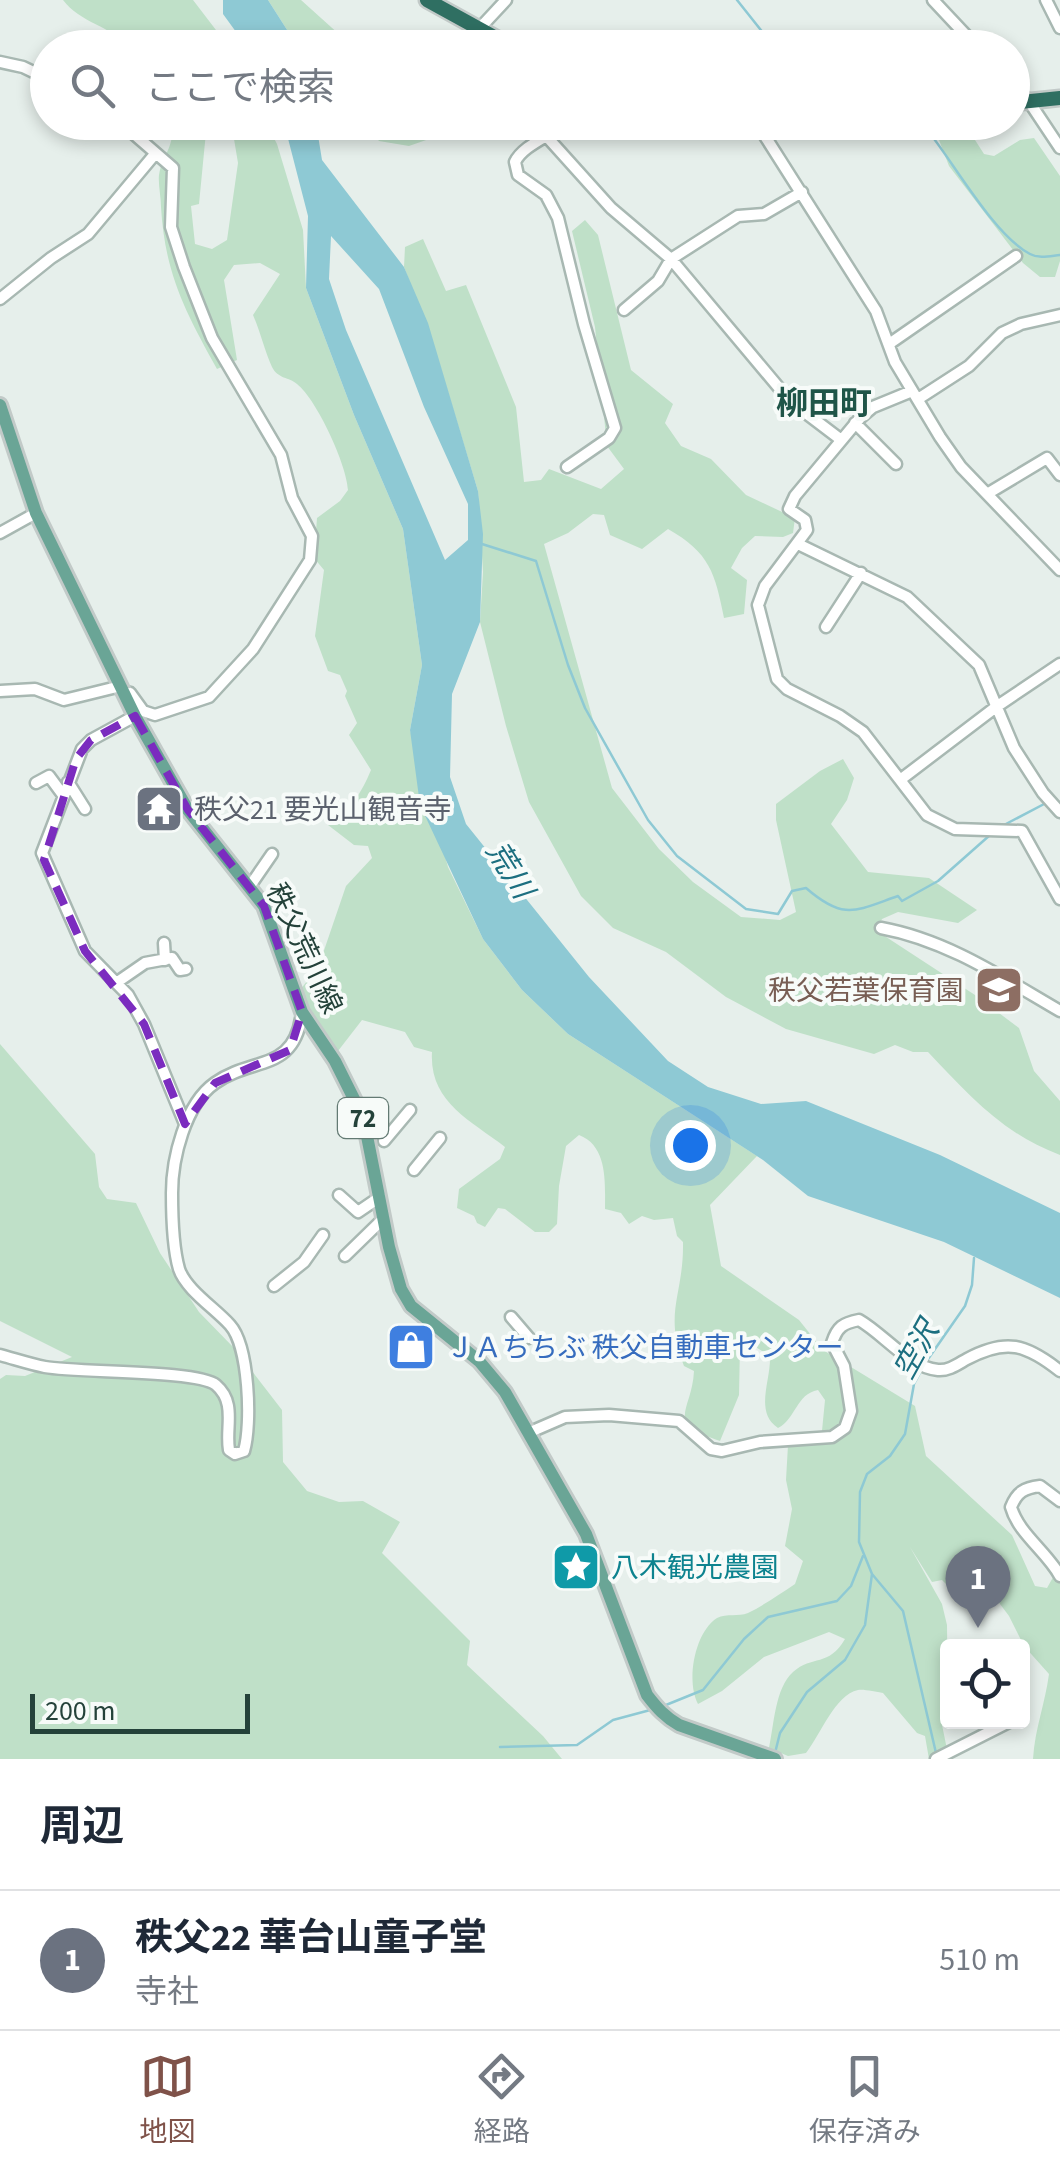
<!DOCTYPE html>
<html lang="ja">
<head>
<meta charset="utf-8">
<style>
	body { margin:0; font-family:"Source Sans 3","Noto Sans JP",sans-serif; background:#f2f2f3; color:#1f2937 }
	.controls { position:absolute; right:30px; bottom:30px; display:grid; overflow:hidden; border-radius:10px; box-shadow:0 5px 15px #0003 }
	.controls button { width:90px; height:90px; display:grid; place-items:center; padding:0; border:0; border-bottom:2px solid #e0e1e3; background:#fff; color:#1f2937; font:50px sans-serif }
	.scale { position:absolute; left:30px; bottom:25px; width:220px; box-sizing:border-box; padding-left:10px; border:5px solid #24423a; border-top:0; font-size:28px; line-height:35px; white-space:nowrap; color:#24423a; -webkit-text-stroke:8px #f7fbf9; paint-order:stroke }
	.you { position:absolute; left:690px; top:1145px; width:35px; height:35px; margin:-25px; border:8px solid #fff; border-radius:50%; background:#1a73e8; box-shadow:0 0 0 15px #1a73e833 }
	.badge { display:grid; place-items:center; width:65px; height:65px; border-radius:50%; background:#7f5249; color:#fff; font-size:32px; font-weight:700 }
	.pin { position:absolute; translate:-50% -82px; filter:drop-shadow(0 2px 5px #0008) }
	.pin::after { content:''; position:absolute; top:52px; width:35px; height:30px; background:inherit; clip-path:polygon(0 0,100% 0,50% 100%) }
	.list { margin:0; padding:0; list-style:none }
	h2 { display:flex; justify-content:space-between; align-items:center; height:130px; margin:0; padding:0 40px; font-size:42px }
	h2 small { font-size:32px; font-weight:400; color:#747a83 }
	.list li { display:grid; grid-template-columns:65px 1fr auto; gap:30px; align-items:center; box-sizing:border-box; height:140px; padding:0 40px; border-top:2px solid #e0e1e3 }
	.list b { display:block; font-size:38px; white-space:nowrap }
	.list p { margin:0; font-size:32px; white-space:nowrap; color:#747a83 }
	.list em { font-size:32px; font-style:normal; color:#747a83 }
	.icon { flex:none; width:55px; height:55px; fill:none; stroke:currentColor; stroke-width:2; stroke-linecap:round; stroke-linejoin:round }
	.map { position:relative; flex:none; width:1060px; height:1759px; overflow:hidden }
	.search { position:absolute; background:#fff; box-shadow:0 5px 15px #0003; left:30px; right:30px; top:30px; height:110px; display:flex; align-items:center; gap:25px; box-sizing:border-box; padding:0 35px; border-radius:55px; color:#747a83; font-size:38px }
	.sheet { height:270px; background:#fff }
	nav { display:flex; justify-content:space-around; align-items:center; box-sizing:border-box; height:140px; border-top:2px solid #e0e1e3; background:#fff; font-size:28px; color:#747a83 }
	nav a { display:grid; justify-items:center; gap:5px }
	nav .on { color:#7f5249 }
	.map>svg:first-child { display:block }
</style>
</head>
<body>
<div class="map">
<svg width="1060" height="1759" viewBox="0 0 1060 1759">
	<rect width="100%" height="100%" fill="#e6efeb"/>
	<path fill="#bfe0c8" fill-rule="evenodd" d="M63,0H193L229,47H130C111,26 80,23 63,0Z
		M268,0H301L341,36L361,47H298Z
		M173,123H266L277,144L303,230L306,288L354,415L403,529L422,665L410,730L448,867L483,939L522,990L568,1034L757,1156L710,1205L721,1266L799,1320L823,1350L915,1406L926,1456L1012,1535L1035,1586L1047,1588L1060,1565V1759H1033C1035,1728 1045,1704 1049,1674L1024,1646L1009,1616L997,1600L981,1594L958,1573V1578L948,1586L942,1580L932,1582L910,1547L942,1604L947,1625L948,1722L942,1725L949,1759H929L925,1736L917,1733L883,1693C876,1692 864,1689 858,1690C835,1695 821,1734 806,1753L788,1756L769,1748C774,1725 775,1688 793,1672C812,1655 829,1667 845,1639L829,1632L764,1657L722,1691L698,1704C686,1682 694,1633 717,1618C727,1613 738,1617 748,1613C764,1605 780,1594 795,1584L803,1561L785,1546L792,1509L786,1480L788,1445L821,1441L825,1400L818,1390C796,1394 796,1419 778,1428C754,1412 771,1381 770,1356L746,1341L740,1345L739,1395L720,1441C663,1422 692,1413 694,1371L684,1366C663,1311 684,1296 683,1242L677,1236L673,1218L654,1220L642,1216L629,1224L621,1213L605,1209C605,1183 608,1146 579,1135L566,1146L559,1186L557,1224L549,1232H535L505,1209L498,1208L485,1227L477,1223L474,1216L457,1208L459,1189L500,1159L505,1147C470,1120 429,1102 432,1052L414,1047L405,1032L362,1020L338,1051L327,1043L299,991L318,968L346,886L372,858L368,846L354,845L328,825C349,813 362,792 371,770L349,735L357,723L345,696L347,691L340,675L328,671L315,636L324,570L314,558L317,518L340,501L348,490C347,465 317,400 297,384C289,377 278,379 272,367C265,352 260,331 253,315L280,274L260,263L234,265L224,280L237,360L217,369C185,311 165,274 161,207C161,197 158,184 159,175C163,153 173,151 173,123ZM232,127L238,163L227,240L212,249L195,244L191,206L199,204L206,132Z
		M364,123H419L429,139L409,146L379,141Z
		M940,123H975L968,129L984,154L994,156L1020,140L1034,138L1060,176V261L1055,277H1040L1023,263L949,166L934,127Z
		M585,220L598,235L631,370L673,404L665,423L681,446L711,459L746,495L795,518L793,533L783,537L755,536L742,548L731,568L747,580L744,614L724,618C715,573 710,553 668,529L642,549L610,535L604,515L593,514L568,533L544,544L612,788L659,849L693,882L741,917L780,920L796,912L776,820V804L820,771L843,759L854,778L847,800L831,824L868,872L929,878L977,910L958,923L898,912L882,919L877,931L975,995L1019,1028L1034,1071L1060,1101V1155C1003,1134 969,1095 928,1052H913L895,1045L874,1054L786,1029L726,997L666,952L613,928L581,896L529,802L506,726L480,622L483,572L478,491L434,346L404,267L405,247L423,239L446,291L466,285L516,407L524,482L541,480L549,469L601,489L624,469L607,446L595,327L572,231Z
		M0,1044L95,1154L99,1187L107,1199L136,1203L160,1253L199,1312L235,1349L282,1410L283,1462L307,1491L339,1502L363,1501L400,1522L382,1553L470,1641L467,1665L543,1736L562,1759H0V1379L6,1375L25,1376L72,1357L0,1321Z"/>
	<path fill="#8ec9d4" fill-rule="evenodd" d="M223,0H268L298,47H247L223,14Z
		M284,123H316L322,160L404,267L428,323L478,491L483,534L480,622L452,694L450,777L466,824L589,977L668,1061L708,1087L761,1104L806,1101L940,1155L1060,1213V1298L944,1242L808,1196L763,1160L568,1034L522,990L483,939L420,805L410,730L422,665L403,529L354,415L306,288L308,216ZM331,236L379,289L424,407L468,504V540L445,560L346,330L329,279Z"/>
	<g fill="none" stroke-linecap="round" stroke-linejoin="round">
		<path stroke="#8ec9d4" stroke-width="2.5" d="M737,0L775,48
			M921,122C951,157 992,234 1030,254C1039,259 1050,256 1060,255
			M482,544L536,561L568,665L585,708L648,820L677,856L746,909L778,914L792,891L806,888C844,921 855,911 898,896L902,901L938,881L990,835
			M1004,825L1046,803
			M926,1362L965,1306L972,1285L974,1258
			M922,1369L914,1384L905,1434L890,1456L867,1474L860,1492L859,1542L872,1574L903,1611L936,1753
			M661,1707L703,1690L744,1639L768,1617L837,1601L851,1586L863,1556
			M500,1747L577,1745L613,1720L654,1709
			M775,1753L780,1733L807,1692L845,1660L865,1625L872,1574"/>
		<g stroke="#a8b8b2" stroke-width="15">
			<path id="minor" d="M933,0L978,48
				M1046,0L1060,28
				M479,29L506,0
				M0,62L23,67L48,79
				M1012,84L1028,100L1060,148
				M120,122L173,168L171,227L184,267L212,338L281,455L292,498L312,536L310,560L253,649L209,697L155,715L143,711L130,693L125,695
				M756,122L876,311L895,362L940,437L961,467L1060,570
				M548,138L611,208L671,259L790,401L840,439
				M0,299L51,258L88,234L155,154
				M624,310L658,281L671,259L738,216L764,214L802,192
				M889,344L1016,256
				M912,391L873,407L860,418L795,496L789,509L805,520L807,530L765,586L758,605L777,679L787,689L840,716L863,732L927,815L955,829L1022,831L1060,899
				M918,399L969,366L1002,333L1021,324L1060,315
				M855,423L896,464
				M567,467L609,438L615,428L584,324L558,218L546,195L518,175L515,162C523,145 551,136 567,122
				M987,494L1047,458L1060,475
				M0,533L36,513
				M798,544L907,597L979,665L1014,748L1043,793L1060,812
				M826,627L861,573
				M0,691L35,689L64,700L121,686
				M135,716L91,740L82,749L42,853L85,951L128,995L144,1024L185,1124
				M900,780L996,707L1060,664
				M68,782L85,809
				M36,783L49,776L63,795
				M250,886L272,854
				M881,928C947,940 1003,978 1060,1011
				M164,943L165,960
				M116,983L145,963L172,958L180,970L186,969
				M384,1141L410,1110
				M414,1170L440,1138
				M339,1195L358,1212L380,1197
				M345,1256L384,1218
				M274,1286L304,1262L323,1235
				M511,1317L529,1338
				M0,1355C15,1359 30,1364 45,1367C78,1373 198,1370 216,1385C237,1403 225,1428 229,1450L235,1454L244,1451C252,1424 249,1346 230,1325C216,1309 186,1290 179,1269C173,1248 172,1216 172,1193C172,1159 185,1104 215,1083C253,1056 295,1073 302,1012
				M528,1433L565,1417L609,1415L679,1421L711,1449L722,1451L760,1442L832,1437L845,1428L851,1411L844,1366L832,1343C837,1327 843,1323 859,1320C885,1335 908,1367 938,1370C949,1371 958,1364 967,1359C1006,1338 1026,1344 1060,1371
				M1060,1501L1040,1486C1024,1488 1017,1492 1011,1507C1018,1533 1047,1552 1060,1576
				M936,1759L1009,1722"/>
		</g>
		<g stroke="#c2cac8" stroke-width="18">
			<path id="major" d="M0,405L36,513L135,716L188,810L264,906L302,1012L335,1061L354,1099L364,1121L389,1247L401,1289L411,1306L479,1361L505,1392L586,1534L647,1695C657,1708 665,1717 679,1725L775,1759"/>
		</g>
		<g stroke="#c2cac8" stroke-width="19">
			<path id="highway" d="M427,0L514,48
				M1012,103L1060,98
				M772,122C820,134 860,131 908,122"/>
		</g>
		<use href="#minor" stroke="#fff" stroke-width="10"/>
		<use href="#major" stroke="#6aa596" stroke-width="12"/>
		<use href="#highway" stroke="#2f6f62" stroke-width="14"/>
	</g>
	<path fill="none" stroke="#7b2cbf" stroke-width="8" stroke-dasharray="20 12" stroke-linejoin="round" d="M135,716L188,810L264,906L302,1012L290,1050L215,1083L185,1124L144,1024L85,951L44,860L76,759L91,740Z"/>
	<defs>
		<g id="temple-square" transform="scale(2.5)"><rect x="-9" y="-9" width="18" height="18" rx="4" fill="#6b7280" stroke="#f7fbf9"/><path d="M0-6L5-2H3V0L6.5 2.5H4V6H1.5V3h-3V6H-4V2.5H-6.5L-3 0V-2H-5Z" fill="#fff"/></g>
		<g id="school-square" transform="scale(2.5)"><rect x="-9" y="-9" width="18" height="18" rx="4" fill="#8d6e63" stroke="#f7fbf9"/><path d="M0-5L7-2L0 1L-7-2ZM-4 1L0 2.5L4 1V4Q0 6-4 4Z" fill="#fff"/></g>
		<g id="shop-square" transform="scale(2.5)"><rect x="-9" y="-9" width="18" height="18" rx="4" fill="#3f7fe0" stroke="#f7fbf9"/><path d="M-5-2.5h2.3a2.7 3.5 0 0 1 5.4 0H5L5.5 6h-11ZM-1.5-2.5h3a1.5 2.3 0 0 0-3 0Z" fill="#fff"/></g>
		<g id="sight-square" transform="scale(2.5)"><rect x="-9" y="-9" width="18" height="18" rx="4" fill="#0f9aa8" stroke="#f7fbf9"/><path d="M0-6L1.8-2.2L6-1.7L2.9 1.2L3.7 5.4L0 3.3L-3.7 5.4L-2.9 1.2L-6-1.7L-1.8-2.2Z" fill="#fff"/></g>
	</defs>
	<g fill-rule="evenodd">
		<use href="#temple-square" x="159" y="809"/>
		<use href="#school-square" x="999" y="990"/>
		<use href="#shop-square" x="411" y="1347"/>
		<use href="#sight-square" x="576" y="1567"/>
	</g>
	<g text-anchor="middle" stroke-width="8" stroke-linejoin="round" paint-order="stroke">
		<rect fill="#f7fbf9" stroke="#637a73" stroke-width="2.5" x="338" y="1098" width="50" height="40" rx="8"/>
		<g font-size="25" font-weight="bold" fill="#24423a">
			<text x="363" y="1127">72</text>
		</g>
		<g font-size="28" fill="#5b616d" stroke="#f7fbf9" text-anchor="start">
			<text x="194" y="819">秩父21 要光山観音寺</text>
		</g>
		<g font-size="28" fill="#24423a" stroke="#f7fbf9">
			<text transform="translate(305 948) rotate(65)" y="10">秩父荒川線</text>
		</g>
		<g font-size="28" fill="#785e54" stroke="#f7fbf9" text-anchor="end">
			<text x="964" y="1000">秩父若葉保育園</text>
		</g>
		<g font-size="28" fill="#366cbe" stroke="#f7fbf9" text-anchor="start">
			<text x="446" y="1357">ＪＡちちぶ 秩父自動車センター</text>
		</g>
		<g font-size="28" fill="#0d838f" stroke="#f7fbf9" text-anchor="start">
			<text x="611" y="1577">八木観光農園</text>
		</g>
		<g font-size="30" font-style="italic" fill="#1c6f80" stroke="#f7fbf9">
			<text transform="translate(510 870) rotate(58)" y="10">荒川</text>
			<text transform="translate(916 1350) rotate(-61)" y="10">空沢</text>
		</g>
		<g font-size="32" font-weight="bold" fill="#1f5548" stroke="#f7fbf9">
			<text x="824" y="414">柳田町</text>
		</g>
	</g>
</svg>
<div class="controls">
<button><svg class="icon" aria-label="locate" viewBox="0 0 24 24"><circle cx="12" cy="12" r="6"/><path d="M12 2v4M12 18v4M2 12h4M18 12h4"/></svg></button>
</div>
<div class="scale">200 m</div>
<div class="you"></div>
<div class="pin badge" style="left:978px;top:1628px;background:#6b7280">1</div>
<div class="search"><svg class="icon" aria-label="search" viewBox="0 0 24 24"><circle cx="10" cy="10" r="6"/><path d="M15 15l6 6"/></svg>ここで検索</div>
</div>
<section class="sheet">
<h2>周辺<small></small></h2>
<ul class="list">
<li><span class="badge" style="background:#6b7280">1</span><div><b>秩父22 華台山童子堂</b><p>寺社</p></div><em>510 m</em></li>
</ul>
</section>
<nav>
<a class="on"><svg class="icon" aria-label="map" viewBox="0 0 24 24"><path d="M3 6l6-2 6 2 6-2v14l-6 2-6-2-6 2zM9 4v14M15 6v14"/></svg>地図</a>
<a><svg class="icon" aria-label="directions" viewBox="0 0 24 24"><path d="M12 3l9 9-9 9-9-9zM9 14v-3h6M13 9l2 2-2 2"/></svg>経路</a>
<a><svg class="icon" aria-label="saved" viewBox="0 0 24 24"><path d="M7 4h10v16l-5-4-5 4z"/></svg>保存済み</a>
</nav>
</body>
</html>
